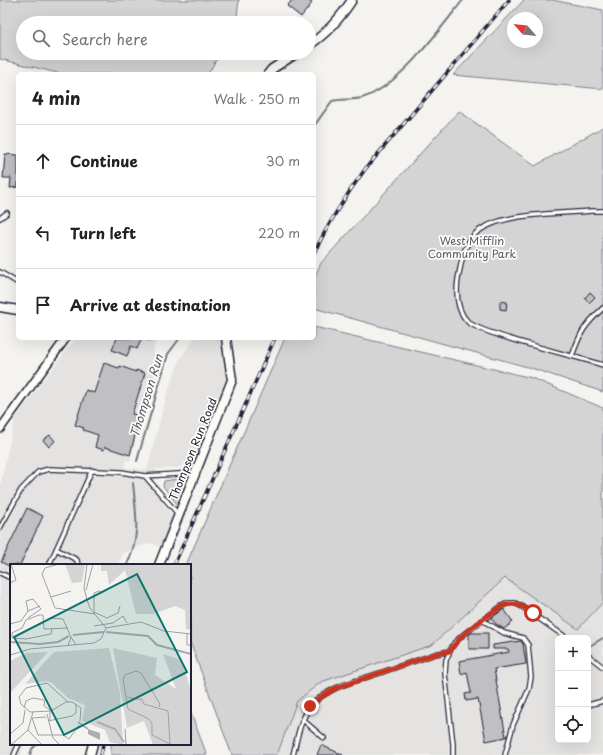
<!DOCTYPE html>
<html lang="en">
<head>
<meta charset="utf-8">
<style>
	body { margin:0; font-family:"Playpen Sans",sans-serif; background:#f2f2f2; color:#222 }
	.controls { position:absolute; right:12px; bottom:12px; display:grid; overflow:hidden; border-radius:6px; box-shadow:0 4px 16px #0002 }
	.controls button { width:36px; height:36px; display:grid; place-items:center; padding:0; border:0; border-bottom:1px solid #e0e0e0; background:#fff; color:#222; font:20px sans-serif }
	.compass { position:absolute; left:507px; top:12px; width:36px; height:36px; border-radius:50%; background:#fff; box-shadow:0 4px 16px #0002; rotate:297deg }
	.stop { position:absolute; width:12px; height:12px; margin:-9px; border:3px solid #c8321e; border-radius:50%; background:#fff }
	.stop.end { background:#c8321e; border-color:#fff; box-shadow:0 1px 4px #0008 }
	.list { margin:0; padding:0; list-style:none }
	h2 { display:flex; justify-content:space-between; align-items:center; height:52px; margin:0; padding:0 16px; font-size:17px }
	h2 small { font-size:13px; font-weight:400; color:#767676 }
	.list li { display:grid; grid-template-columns:26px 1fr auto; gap:12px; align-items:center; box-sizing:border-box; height:72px; padding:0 16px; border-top:1px solid #e0e0e0 }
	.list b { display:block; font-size:15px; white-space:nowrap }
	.list em { font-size:13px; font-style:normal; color:#767676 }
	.icon { flex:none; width:22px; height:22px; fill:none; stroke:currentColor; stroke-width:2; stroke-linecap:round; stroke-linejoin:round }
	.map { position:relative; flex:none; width:603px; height:755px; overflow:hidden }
	.search { position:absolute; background:#fff; box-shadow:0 4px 16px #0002; left:16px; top:16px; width:300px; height:44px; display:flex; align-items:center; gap:10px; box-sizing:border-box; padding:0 14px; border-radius:22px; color:#767676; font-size:15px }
	.panel { position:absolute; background:#fff; box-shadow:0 4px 16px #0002; left:16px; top:72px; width:300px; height:268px; border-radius:6px }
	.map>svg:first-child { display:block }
</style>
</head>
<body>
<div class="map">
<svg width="603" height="755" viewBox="0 0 603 755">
	<rect width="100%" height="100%" fill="#f4f3ef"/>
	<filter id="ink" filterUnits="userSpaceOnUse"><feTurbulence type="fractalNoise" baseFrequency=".025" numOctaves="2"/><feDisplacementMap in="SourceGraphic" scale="8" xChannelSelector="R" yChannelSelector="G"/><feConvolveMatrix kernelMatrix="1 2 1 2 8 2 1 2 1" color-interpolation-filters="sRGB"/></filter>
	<g filter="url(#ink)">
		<path fill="#e4e3e2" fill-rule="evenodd" d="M76,338H157L154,347L155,371L130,461L126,460L125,468L147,470L166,397L180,359L195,338H220L226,359L227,371L226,387L199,456L178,468L156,469L153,489L173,517L161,547L150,543L123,553L118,565H11V744H24L21,755H0V486L15,418Z
			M505,578L578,629L603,602V755H277L297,701L321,682L432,645ZM558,638H588V740H558Z"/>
		<path fill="#d5d4d5" stroke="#7c7b88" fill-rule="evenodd" d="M0,0H239L236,23H23V53H220L208,74H62L0,59Z
			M524,0H552L603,10V89L453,75ZM513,18H537V42H513Z
			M459,111L535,166L603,127V392L531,368L314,308V278L321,263Z
			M314,327L532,378L603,408V602L578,629L505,578L432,645L321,682L297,701L277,755H232L190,642V565H186L285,338H314Z
			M178,479L186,480L188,484L181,504H177L163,486L164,481Z
			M190,711L207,755H111V744H190Z"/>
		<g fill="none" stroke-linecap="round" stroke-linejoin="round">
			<path stroke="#757582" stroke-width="2" d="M314,126L332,101C341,99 353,100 362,98C399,87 439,30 463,0
				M137,461L168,354L180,338
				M127,565C141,534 136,515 133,483
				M588,647L603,638
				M30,755L32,749L37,744"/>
		</g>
		<path fill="#c0bfc2" stroke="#22223b" d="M292,0H307L312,3L301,17L287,6Z
			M5,154L18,155V187L10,188L11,178H3Z
			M590,292L595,297L589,303L585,298Z
			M500,301L507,302L506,310L500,309Z
			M117,338H142L137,349L131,346L127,356L112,350Z
			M104,363L119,368L120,366L136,372V370L145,373L132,414L140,416L130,455L105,447L104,450L95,447L98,435L83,430L84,428L75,425L86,390L94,393Z
			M50,435L55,441L49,447L43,440Z
			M27,508L43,516L20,565H11V567L1,562Z
			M504,609L513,622L504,629L496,624L491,618Z
			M470,633H488V649H469V635Z
			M521,641L523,644L526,664L494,669L506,737L486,741L478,699L466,701L465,694L471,693L467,672L461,674L459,661L509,652L508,649H493V645Z
			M321,745L343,755H317Z"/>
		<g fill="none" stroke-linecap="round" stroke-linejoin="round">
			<g stroke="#22223b" stroke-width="6">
				<path id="service" d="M603,211H592C560,214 498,212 475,234C463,245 461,265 458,279C456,293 457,311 468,322C477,329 490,332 501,336C535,347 569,355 603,365
					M0,218L7,213
					M0,272L18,283
					M149,338H150
					M572,356C581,331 584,326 603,308
					M178,514L145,476L194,473
					M0,528L21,490L38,472L49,469L121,472L145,476
					M56,549L77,560L78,565
					M49,565L92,470
					M0,573L11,578
					M482,620L504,633L523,638L528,645L531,677L529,689L513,725L505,755
					M589,656L603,667
					M588,705L603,701
					M303,720L324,738
					M14,755L19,744
					M293,755C297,739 300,719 311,706C327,687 355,681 377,674C396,667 416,661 435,654L450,651
					M453,755V744L445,673L446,660L450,651L454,643L464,634L502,606L508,603H515L521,606L567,638"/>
			</g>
			<g stroke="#22223b" stroke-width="10">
				<path id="minor" d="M0,429L66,338"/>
			</g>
			<g stroke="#22223b" stroke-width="11">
				<path id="tertiary" d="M309,45C326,34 341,17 352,0
					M268,74L272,69L297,53
					M0,307L18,310
					M159,565L232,380L226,338
					M90,755L93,744"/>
			</g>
			<use href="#service" stroke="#fdfcf7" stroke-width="3.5"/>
			<use href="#minor" stroke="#fdfcf7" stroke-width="7"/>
			<use href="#tertiary" stroke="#fdfcf7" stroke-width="8"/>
			<g stroke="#22223b" stroke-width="3.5">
				<path id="rail" d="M314,253C329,222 346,195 366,168L509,0
					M174,565L275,338
					M101,755L103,744"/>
			</g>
			<use href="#rail" stroke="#fdfcf7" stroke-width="2" stroke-dasharray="6" stroke-linecap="butt"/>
		</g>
	</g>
	<g fill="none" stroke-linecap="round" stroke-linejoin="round" filter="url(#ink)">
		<path stroke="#c8321e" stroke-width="5" d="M310,706L321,697L336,688L435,654L450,651C462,631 484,619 502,606C515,601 523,606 533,613"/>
	</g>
	<g text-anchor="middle" stroke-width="3.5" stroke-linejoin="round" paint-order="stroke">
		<g font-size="11" fill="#585769" stroke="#fdfcf7">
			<text x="472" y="245">West Mifflin<tspan x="472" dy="13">Community Park</tspan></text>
		</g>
		<g font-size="11" fill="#22223b" stroke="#fdfcf7">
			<text transform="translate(193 449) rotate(-68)" y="4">Thompson Run Road</text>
		</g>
		<g font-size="12" font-style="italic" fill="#59596b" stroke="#fdfcf7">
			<text transform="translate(147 396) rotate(-73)" y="4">Thompson Run</text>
		</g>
	</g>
	<g transform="translate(10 564)">
		<rect width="181" height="181" fill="#f4f3ef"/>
		<path d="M55,0H75L72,18L62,19ZM91,0H181V66L176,65L175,46L165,42L143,50H126L115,6L99,21L97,7H91ZM99,84L110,128L113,181L100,178L95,166L72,157L75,141L58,134L42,119L37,117L15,120L44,88ZM103,84L147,94L145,111L166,125L153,90L172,96L181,128V181H143L134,157L117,164ZM38,88L0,129V97L16,89Z" fill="#d5d4d5"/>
		<path d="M78,165L90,169V176L78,170Z" fill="#acacb2"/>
		<path fill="none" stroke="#acacb2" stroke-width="2" d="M96,68L138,72L147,81L181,90M63,71L94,68M0,78L30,80L48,78L59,72M68,158L78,165M87,158L105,165L114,178"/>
		<path fill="none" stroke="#a09fa7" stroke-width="1" d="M49,0L35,4L32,10L45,44L85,50M77,0L74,24L77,36L80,44L96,64M0,19L6,16L1,0M76,26L83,0M93,29L89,27L84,29V48L97,54L108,49L110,42M41,33L61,27M18,47L30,42M39,54L53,55L61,73M0,60L11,57L18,47L16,37L23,35L31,45L18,54M84,62L103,59L113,52L117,59M96,64L131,58L154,67L181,70M42,65L41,70L16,75L2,74V69L12,64L16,56L29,51H33L34,65L58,64M177,69V81H181V76M58,82L61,73L66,81M0,91L20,85L84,79L91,75L96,64M117,133L131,136M131,134L134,140L158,147L160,180M58,138L37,119L16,124L9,133L11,140L20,148L41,147L56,138H62L71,144L70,157M33,141L40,146V157M149,143L150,140L131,109L126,107L115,111L113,115L118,145L139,155L142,160V171L160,180M14,144L16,137L23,134L34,136L35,141M37,150L43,174L50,181M36,153L22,154L28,171H53L59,175L69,161M38,157L62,152L66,149V140M115,165L116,181M18,166L32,181M0,170L13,159L15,146M1,181L18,166L23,148"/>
		<path fill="#0f766e" fill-opacity="0.15" stroke="#0f766e" stroke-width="2" d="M127,10L177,108L54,171L4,73Z"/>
		<rect width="181" height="181" fill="none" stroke="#22223b" stroke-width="2"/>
	</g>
</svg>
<div class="controls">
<button>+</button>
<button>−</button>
<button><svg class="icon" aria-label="locate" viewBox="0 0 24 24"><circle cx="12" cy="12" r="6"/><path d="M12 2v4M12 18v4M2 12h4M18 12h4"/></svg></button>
</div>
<svg class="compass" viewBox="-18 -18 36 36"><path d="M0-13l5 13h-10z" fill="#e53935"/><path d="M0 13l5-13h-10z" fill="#767676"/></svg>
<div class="stop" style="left:533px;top:613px"></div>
<div class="stop end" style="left:310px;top:706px"></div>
<div class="search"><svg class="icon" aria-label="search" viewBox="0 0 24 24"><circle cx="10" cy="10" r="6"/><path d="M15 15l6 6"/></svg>Search here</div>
<section class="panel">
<h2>4 min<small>Walk · 250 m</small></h2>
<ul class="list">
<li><svg class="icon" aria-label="ahead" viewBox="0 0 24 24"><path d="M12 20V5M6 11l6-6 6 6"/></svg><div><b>Continue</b></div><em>30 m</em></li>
<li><svg class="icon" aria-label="left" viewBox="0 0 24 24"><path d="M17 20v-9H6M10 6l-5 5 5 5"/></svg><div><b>Turn left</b></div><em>220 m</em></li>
<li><svg class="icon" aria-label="arrive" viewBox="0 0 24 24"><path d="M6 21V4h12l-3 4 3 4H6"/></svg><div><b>Arrive at destination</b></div></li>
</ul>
</section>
</div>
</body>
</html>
